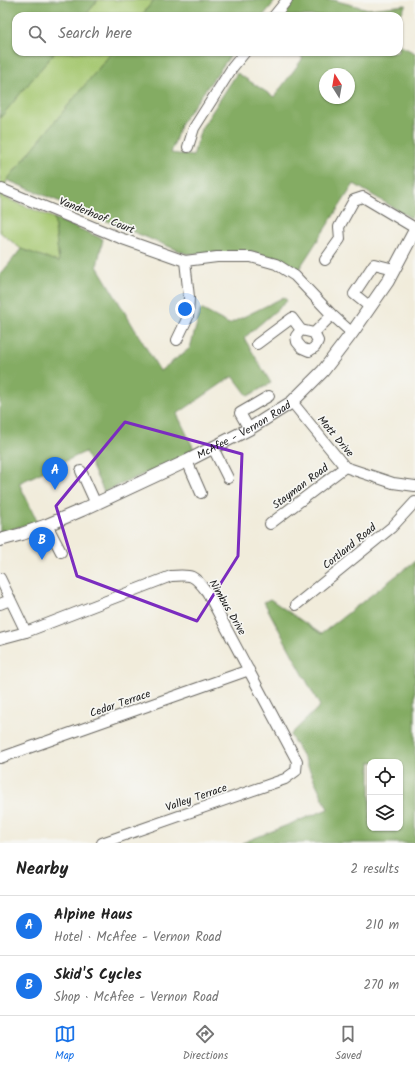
<!DOCTYPE html>
<html lang="en">
<head>
<meta charset="utf-8">
<style>
	body { margin:0; font-family:Kalam,sans-serif; background:#f2f2f2; color:#222 }
	.controls { position:absolute; right:12px; bottom:12px; display:grid; overflow:hidden; border-radius:8px; box-shadow:0 1px 3px #0004 }
	.controls button { width:36px; height:36px; display:grid; place-items:center; padding:0; border:0; border-bottom:1px solid #e0e0e0; background:#fff; color:#222; font:20px sans-serif }
	.compass { position:absolute; left:319px; top:68px; width:36px; height:36px; border-radius:50%; background:#fff; box-shadow:0 1px 3px #0004; rotate:349deg }
	.you { position:absolute; left:185px; top:309px; width:14px; height:14px; margin:-10px; border:3px solid #fff; border-radius:50%; background:#1a73e8; box-shadow:0 0 0 6px #1a73e833 }
	.badge { display:grid; place-items:center; width:26px; height:26px; border-radius:50%; background:#1a73e8; color:#fff; font-size:13px; font-weight:700 }
	.pin { position:absolute; translate:-50% -33px; filter:drop-shadow(0 1px 2px #0008) }
	.pin::after { content:''; position:absolute; top:21px; width:14px; height:12px; background:inherit; clip-path:polygon(0 0,100% 0,50% 100%) }
	.list { margin:0; padding:0; list-style:none }
	h2 { display:flex; justify-content:space-between; align-items:center; height:52px; margin:0; padding:0 16px; font-size:17px }
	h2 small { font-size:13px; font-weight:400; color:#767676 }
	.list li { display:grid; grid-template-columns:26px 1fr auto; gap:12px; align-items:center; box-sizing:border-box; height:60px; padding:0 16px; border-top:1px solid #e0e0e0 }
	.list b { display:block; font-size:15px; white-space:nowrap }
	.list p { margin:0; font-size:13px; white-space:nowrap; color:#767676 }
	.list em { font-size:13px; font-style:normal; color:#767676 }
	.icon { flex:none; width:22px; height:22px; fill:none; stroke:currentColor; stroke-width:2; stroke-linecap:round; stroke-linejoin:round }
	.map { position:relative; flex:none; width:415px; height:843px; overflow:hidden }
	.search { position:absolute; background:#fff; box-shadow:0 1px 3px #0004; left:12px; right:12px; top:12px; height:44px; display:flex; align-items:center; gap:10px; box-sizing:border-box; padding:0 14px; border-radius:12px; color:#767676; font-size:15px }
	.sheet { height:172px; background:#fff }
	nav { display:flex; justify-content:space-around; align-items:center; box-sizing:border-box; height:56px; border-top:1px solid #e0e0e0; background:#fff; font-size:11px; color:#767676 }
	nav a { display:grid; justify-items:center; gap:2px }
	nav .on { color:#1a73e8 }
	.map>svg:first-child { display:block }
</style>
</head>
<body>
<div class="map">
<svg width="415" height="843" viewBox="0 0 415 843">
	<rect width="100%" height="100%" fill="#f6f6f2"/>
	<filter id="ink" filterUnits="userSpaceOnUse"><feTurbulence type="fractalNoise" baseFrequency=".025" numOctaves="2"/><feDisplacementMap in="SourceGraphic" scale="8" xChannelSelector="R" yChannelSelector="G"/><feConvolveMatrix kernelMatrix="1 2 1 2 8 2 1 2 1" color-interpolation-filters="sRGB"/></filter>
	<filter id="wash" filterUnits="userSpaceOnUse"><feTurbulence type="fractalNoise" baseFrequency=".012" numOctaves="4" result="noise"/><feDisplacementMap in="SourceGraphic" scale="16" xChannelSelector="R" yChannelSelector="G"/><feGaussianBlur stdDeviation="0.9" result="paint"/><feColorMatrix in="noise" values="0 0 0 0 0 0 0 0 0 0 0 0 0 0 0 0 0 1.4 0 .05"/><feComposite in="paint" operator="in"/></filter>
	<g filter="url(#wash)">
		<rect width="100%" height="100%" fill="#f1ecdb"/>
		<path fill="#a6c871" stroke="#617246" d="M98,0H154L141,16H85Z
			M55,52H112L7,180L3,197L54,218L59,263L21,249L0,232V118Z"/>
		<path fill="#84ac63" stroke="#506440" fill-rule="evenodd" d="M0,0H98L85,16H16V52H55L0,118Z
			M154,0H276L263,16H141Z
			M295,0H333L368,9L406,5L399,17V16H282Z
			M399,45L415,53V209L411,218L354,184L299,269L253,252L187,254L7,180L112,52H233L181,123L171,153L193,156L201,129L237,73L274,97L303,58L295,52H399ZM325,74H349V98H325Z
			M54,218L103,239L97,266L160,371L190,348L201,309L229,324L284,297L287,301L244,338L271,383L248,396L233,376L177,414L195,451L104,492L85,452L19,483L37,521L0,533V275L21,249L59,262Z
			M415,561V843H242L328,809L305,760L290,735L320,706L264,602L270,599L321,634ZM370,762H400V828H370Z"/>
	</g>
	<g filter="url(#ink)">
		<g fill="none" stroke-linecap="round" stroke-linejoin="round">
			<g stroke="#67655f" stroke-width="12">
				<path id="minor" d="M274,16L287,0
					M188,147L194,128L232,68L245,52
					M2,189L120,238L185,261L217,257H251L276,264L295,276L332,315L352,333
					M325,260L340,239L339,227L354,200L363,197L415,228
					M370,307L354,294L374,264L394,269
					M301,330L314,333L318,341L315,347L309,351L302,348L297,342L296,336Z
					M314,333L332,315
					M177,340L188,317L189,297L185,261
					M257,344L292,318L301,330
					M292,402L345,467L393,483L415,486
					M249,429L240,413L269,396
					M213,448L228,478
					M187,461L201,493
					M81,471L96,504
					M270,524L345,467
					M47,525L61,552
					M0,578L26,632
					M0,604L10,600
					M296,605L392,527L415,502
					M0,639L26,632L171,576C192,574 194,575 207,592L297,761L296,771L285,779L102,843
					M0,758L249,670"/>
			</g>
			<g stroke="#67655f" stroke-width="14">
				<g id="major">
					<path id="s1" d="M0,540L22,534L47,525L82,510L187,461L249,429L292,402L323,371L352,333L388,281L415,230"/>
				</g>
			</g>
			<use href="#minor" stroke="#fff" stroke-width="10"/>
			<use href="#major" stroke="#fff" stroke-width="12"/>
		</g>
	</g>
	<path fill="none" stroke="#7b2cbf" stroke-width="3" stroke-linejoin="round" d="M125,422L242,454L238,556L197,621L77,576L56,506Z"/>
	<g text-anchor="middle" stroke-width="3.5" stroke-linejoin="round" paint-order="stroke">
		<g font-size="11" fill="#1c1c1c" stroke="#f6f6f2">
			<text transform="translate(97 215) rotate(22)" y="4">Vanderhoof Court</text>
			<text dy="4" stroke="none"><textPath href="#s1" startOffset="268">McAfee - Vernon Road</textPath></text>
			<text transform="translate(336 436) rotate(50)" y="4">Mott Drive</text>
			<text transform="translate(300 486) rotate(-37)" y="4">Stayman Road</text>
			<text transform="translate(349 546) rotate(-39)" y="4">Cortland Road</text>
			<text transform="translate(228 607) rotate(60)" y="4">Nimbus Drive</text>
			<text transform="translate(120 703) rotate(-19)" y="4">Cedar Terrace</text>
			<text transform="translate(196 797) rotate(-19)" y="4">Valley Terrace</text>
		</g>
	</g>
</svg>
<div class="controls">
<button><svg class="icon" aria-label="locate" viewBox="0 0 24 24"><circle cx="12" cy="12" r="6"/><path d="M12 2v4M12 18v4M2 12h4M18 12h4"/></svg></button>
<button><svg class="icon" aria-label="layers" viewBox="0 0 24 24"><path d="M12 4l9 5-9 5-9-5zM3 14l9 5 9-5"/></svg></button>
</div>
<svg class="compass" viewBox="-18 -18 36 36"><path d="M0-13l5 13h-10z" fill="#e53935"/><path d="M0 13l5-13h-10z" fill="#767676"/></svg>
<div class="you"></div>
<div class="pin badge" style="left:55px;top:490px">A</div>
<div class="pin badge" style="left:42px;top:560px">B</div>
<div class="search"><svg class="icon" aria-label="search" viewBox="0 0 24 24"><circle cx="10" cy="10" r="6"/><path d="M15 15l6 6"/></svg>Search here</div>
</div>
<section class="sheet">
<h2>Nearby<small>2 results</small></h2>
<ul class="list">
<li><span class="badge">A</span><div><b>Alpine Haus</b><p>Hotel · McAfee - Vernon Road</p></div><em>210 m</em></li>
<li><span class="badge">B</span><div><b>Skid'S Cycles</b><p>Shop · McAfee - Vernon Road</p></div><em>270 m</em></li>
</ul>
</section>
<nav>
<a class="on"><svg class="icon" aria-label="map" viewBox="0 0 24 24"><path d="M3 6l6-2 6 2 6-2v14l-6 2-6-2-6 2zM9 4v14M15 6v14"/></svg>Map</a>
<a><svg class="icon" aria-label="directions" viewBox="0 0 24 24"><path d="M12 3l9 9-9 9-9-9zM9 14v-3h6M13 9l2 2-2 2"/></svg>Directions</a>
<a><svg class="icon" aria-label="saved" viewBox="0 0 24 24"><path d="M7 4h10v16l-5-4-5 4z"/></svg>Saved</a>
</nav>
</body>
</html>
